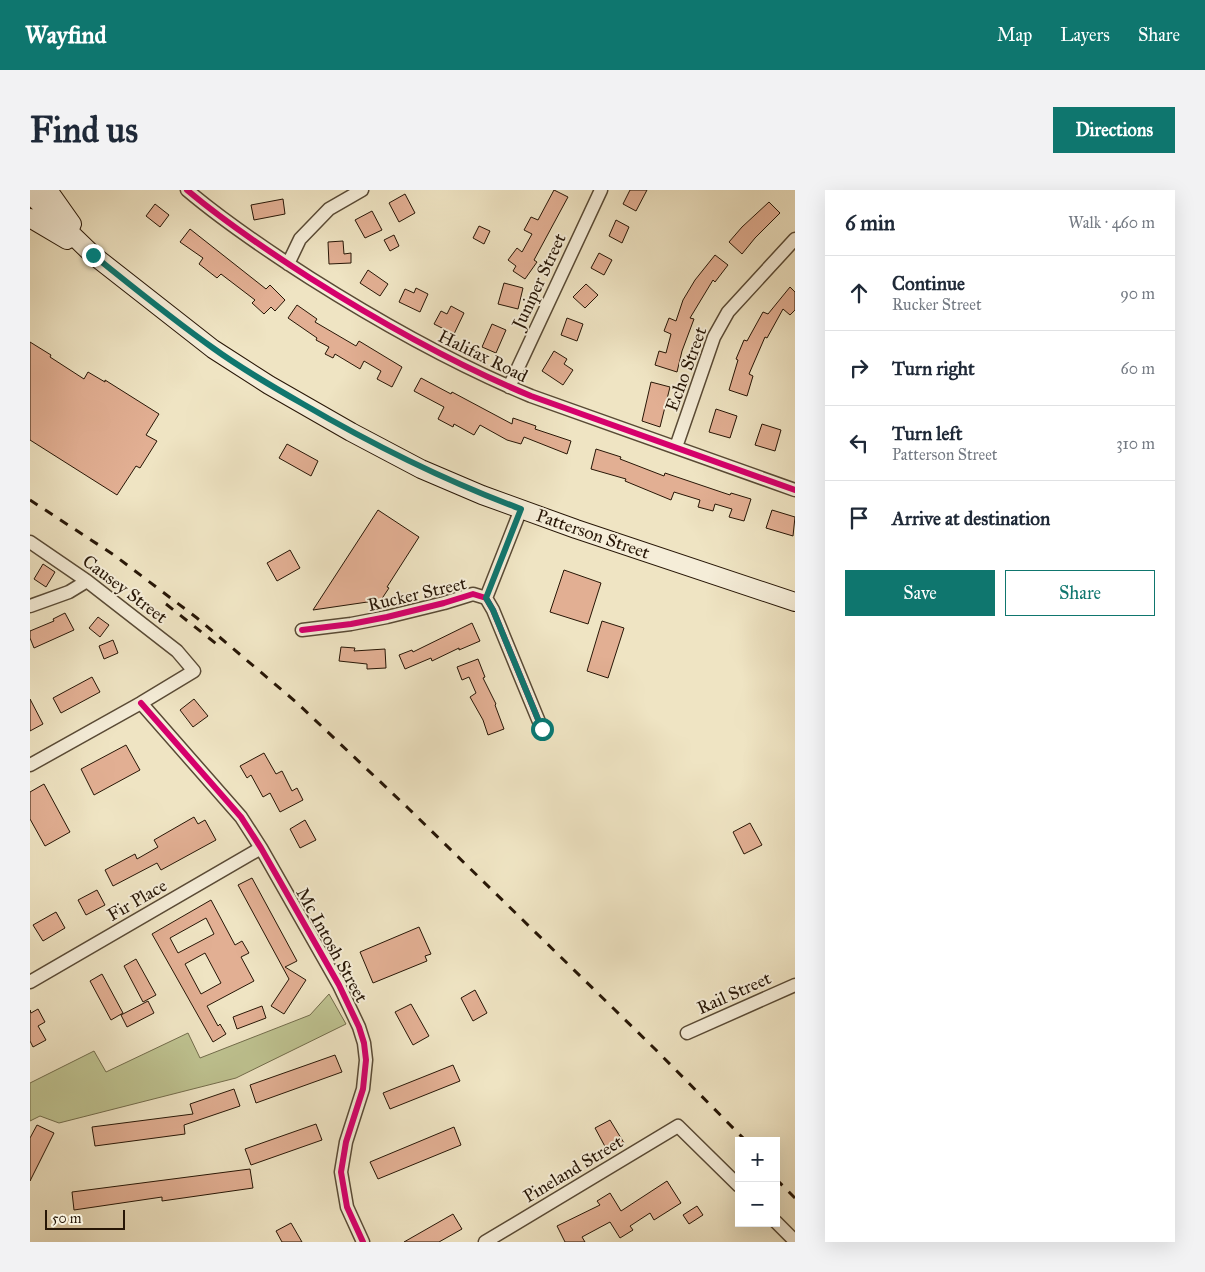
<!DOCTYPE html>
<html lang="en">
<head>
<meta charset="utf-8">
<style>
	body { margin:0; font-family:"IM FELL Great Primer",serif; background:#f2f2f3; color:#1f2937 }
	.controls { position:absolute; right:15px; bottom:15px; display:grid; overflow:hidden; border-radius:0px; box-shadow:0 5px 20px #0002 }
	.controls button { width:45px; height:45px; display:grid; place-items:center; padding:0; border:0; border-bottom:1px solid #e0e1e3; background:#fff; color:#1f2937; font:25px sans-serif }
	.scale { position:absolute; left:15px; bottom:12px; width:80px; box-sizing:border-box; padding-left:5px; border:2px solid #271606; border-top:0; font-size:14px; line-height:18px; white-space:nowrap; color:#271606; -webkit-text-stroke:4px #f5edd8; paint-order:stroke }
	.stop { position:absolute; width:15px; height:15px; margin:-11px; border:4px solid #0f766e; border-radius:50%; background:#fff }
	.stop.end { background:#0f766e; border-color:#fff; box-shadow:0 1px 5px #0008 }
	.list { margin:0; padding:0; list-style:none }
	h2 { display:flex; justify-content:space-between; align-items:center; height:65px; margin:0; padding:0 20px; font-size:21px }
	h2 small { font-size:16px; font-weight:400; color:#747a83 }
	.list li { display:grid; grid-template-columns:32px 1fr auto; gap:15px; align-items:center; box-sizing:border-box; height:75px; padding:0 20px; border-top:1px solid #e0e1e3 }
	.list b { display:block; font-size:19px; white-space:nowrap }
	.list p { margin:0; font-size:16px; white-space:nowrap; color:#747a83 }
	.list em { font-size:16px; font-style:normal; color:#747a83 }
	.actions { display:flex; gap:10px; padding:15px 20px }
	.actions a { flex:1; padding:11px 0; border:1px solid #0f766e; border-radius:0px; text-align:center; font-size:18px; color:#0f766e }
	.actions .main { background:#0f766e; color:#fff }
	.icon { flex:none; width:28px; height:28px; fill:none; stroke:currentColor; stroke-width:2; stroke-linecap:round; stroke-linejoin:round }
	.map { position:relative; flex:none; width:765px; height:1052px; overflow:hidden; border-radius:0px }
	header { display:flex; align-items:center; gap:30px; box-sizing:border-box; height:70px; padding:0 25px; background:#0f766e; color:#fff }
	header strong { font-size:24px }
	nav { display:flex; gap:28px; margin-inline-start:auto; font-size:18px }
	.intro { display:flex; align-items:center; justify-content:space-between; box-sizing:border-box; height:120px; padding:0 30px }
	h1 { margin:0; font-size:35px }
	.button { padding:12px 22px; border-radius:0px; background:#0f766e; color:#fff; font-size:18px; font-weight:700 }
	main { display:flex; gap:30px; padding:0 30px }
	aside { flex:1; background:#fff; border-radius:0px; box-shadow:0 5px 20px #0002 }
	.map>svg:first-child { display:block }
</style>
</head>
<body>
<header>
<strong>Wayfind</strong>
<nav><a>Map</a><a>Layers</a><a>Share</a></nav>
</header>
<div class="intro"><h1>Find us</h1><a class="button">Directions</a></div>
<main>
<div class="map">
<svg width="765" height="1052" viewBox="0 0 765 1052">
	<rect width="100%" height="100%" fill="#efe4c3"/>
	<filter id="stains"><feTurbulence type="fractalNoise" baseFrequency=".004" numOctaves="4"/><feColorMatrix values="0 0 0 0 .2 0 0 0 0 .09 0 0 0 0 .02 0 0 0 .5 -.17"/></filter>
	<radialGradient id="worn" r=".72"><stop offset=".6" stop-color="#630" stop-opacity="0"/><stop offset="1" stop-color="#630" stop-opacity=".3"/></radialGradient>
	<path fill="#bec290" stroke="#726c4b" d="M299,804L316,834L206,888L29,933L10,926L0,931V893L64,861L76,882L158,843L170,868L280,825Z"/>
	<path fill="#e2af93" stroke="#271606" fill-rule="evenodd" d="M524,0L538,7L504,70L507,72L495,89L483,81L486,76L478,70L487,58L492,62L502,44L494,40L501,27L508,30Z
		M600,0H617L606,21L593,14Z
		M375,4L385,23L369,32L359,13Z
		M253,9L255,24L224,30L221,15Z
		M739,12L750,23L725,48L712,64L699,52L712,37Z
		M125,14L139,25L130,37L116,26Z
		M342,21L352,40L335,48L325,30Z
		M586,30L599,37L592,53L579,46Z
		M449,36L460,41L454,54L443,48Z
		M160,39L236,99L240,95L255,110L245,121L241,117L234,124L222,113L225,110L191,84L187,88L169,74L173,68L150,52Z
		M364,45L369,56L360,61L354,50Z
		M313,51L314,64L321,63V73L299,74L298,52Z
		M569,63L582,70L574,85L561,78Z
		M685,65L698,75L685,92L683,90L660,128L664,129L652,161L647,182L625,175L629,161L636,163L641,144L634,141L639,128L646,131L653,110L665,90Z
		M338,80L358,94L350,106L330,93Z
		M474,93L493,98L488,119L468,114Z
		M556,94L568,105L555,118L543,107Z
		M760,97L765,102V120L760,125L753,119L737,148L735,147L719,184L723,186L717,206L699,200L708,170L706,169L714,150L717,151L733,122L738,124Z
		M386,98L398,104L390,122L369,112L375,99L384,103Z
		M267,115L287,129L285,132L326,156L329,151L372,177L362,197L347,189L351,181L334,171L330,179L305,164L303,168L295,164L299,157L286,150L287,148L258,128Z
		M421,116L434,123L424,144L404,134L411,121L417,124Z
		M537,128L553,134L547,151L531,145Z
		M462,134L476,140L466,163L452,157Z
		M0,152L21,165L20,167L54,189L58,182L75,192V190L129,224L116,245L127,251L110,278L106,276L87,305L0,250Z
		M524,161L537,169L534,174L543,180L533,195L512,181Z
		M391,188L421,204L422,202L482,234L483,228L506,236L505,239L541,251L537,264L494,247L491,254L477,250L450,235L444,245L424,234L423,237L408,229L414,217L384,201Z
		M621,192L640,197L630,237L612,231Z
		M686,219L707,226L700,248L679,242Z
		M732,234L751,240L745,261L725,255Z
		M257,254L288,271L281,286L249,268Z
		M566,259L591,267L590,269L634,286L635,283L700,305L701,303L721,309L714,331L699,327L702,319L685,314L683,321L668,317L670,310L644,302L641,310L595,291L596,289L561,279Z
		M348,320L389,347L357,397L359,398L351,410L283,420Z
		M742,320L765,327L763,346L736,338Z
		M260,360L270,378L247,391L237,373Z
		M13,374L25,382L16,397L4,389Z
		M534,380L571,393L558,434L520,422Z
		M35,423L44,440L4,458L0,448V441L24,431L23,429Z
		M68,427L79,435L70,447L59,438Z
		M572,431L594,438L578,488L557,481Z
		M442,433L450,451L429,460V458L402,471L401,468L375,479L369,465L382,460L383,462Z
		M83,450L88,463L74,469L69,456Z
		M311,457L325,458L324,461L355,459L356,478L337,479V474L309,471Z
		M448,469L455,487L453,488L466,514L465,515L474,539L458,545L453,530L440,507L446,503L439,487L432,490L427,477Z
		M62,487L70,502L31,523L23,508Z
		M0,509L13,534L0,541Z
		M164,509L178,526L163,537L150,520Z
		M96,555L110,580L64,605L51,579Z
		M234,563L246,584L252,581L262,601L267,598L273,610L250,622L240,603L233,607L221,585L217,588L210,576Z
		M14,594L40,642L15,656L0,629V602Z
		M164,627L168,634L175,630L186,650L131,680L127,673L83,696L75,680L105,664L107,669L128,657L124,650Z
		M275,630L286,650L270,658L260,639Z
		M720,633L732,655L714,664L703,642Z
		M222,688L267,771L255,777L276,790L254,824L241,816L259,789L208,695Z
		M67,700L75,715L56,725L48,710Z
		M181,710L205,755L212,751L219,763L211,767L224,791L177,816L188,836L190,834L196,844L183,852L122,744ZM176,728L184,744L148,763L140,748ZM175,763L191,793L171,804L155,774Z
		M26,722L35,738L13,751L3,735Z
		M389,737L401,764L395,766L397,771L343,793L330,762Z
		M106,769L126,805L113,812L94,776Z
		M72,784L93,823L81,830L60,791Z
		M445,800L457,823L443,831L431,808Z
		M118,811L124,823L97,837L91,825Z
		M381,814L399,846L383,855L365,822Z
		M232,816L236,828L207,839L203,827Z
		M8,819L15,832L8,836L16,850L3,857L0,851V820L1,823Z
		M305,865L312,882L226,913L220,895Z
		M423,875L430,891L360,919L353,903Z
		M204,899L210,916L154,935L155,944L65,956L62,937L163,924L160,914Z
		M580,930L594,953L578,962L565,938Z
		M286,934L292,950L221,975L215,959Z
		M7,935L24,943L0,991V948Z
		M424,937L431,955L348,989L340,972Z
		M220,979L223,998L132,1011V1007L44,1020L42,1002Z
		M637,991L651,1013L624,1030L620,1023L600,1036L603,1040L590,1048L580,1032L552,1047L555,1052H535L527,1036L570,1015L567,1011L580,1003L591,1021Z
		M667,1016L673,1025L659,1034L653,1025Z
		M423,1024L432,1039L409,1052H374Z
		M261,1033L272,1052H252L246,1041Z"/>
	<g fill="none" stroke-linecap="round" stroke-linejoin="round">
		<g stroke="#594a35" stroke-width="15">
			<path id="minor" d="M157,0C196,33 238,61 280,88C351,133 424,174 501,206L765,300
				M258,74L270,49L299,19L332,0
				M479,197L571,0
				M646,257L684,147L698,122L765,49
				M0,352L57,391L147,461L164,481L111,513L0,575
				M456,408L491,319
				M0,416L39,402L57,391
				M272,440L321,434L357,427L414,413L443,404L456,408L463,420L512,539
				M111,513L211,627L231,658L309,795L329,837L334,853L336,870L333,899L316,952L311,982L317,1017L333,1052
				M0,792L231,658
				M657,843L765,795
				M746,1032L765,1051
				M455,1052L648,936L709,996"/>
		</g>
		<g stroke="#271606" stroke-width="20">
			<path id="secondary" d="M18,0L42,34
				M0,4L63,65L183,159L239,195L321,242L391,279L452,305L546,339L765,412
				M0,28L37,50"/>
		</g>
		<use href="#minor" stroke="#f5edd8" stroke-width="12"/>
		<use href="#secondary" stroke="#f5edd8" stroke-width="18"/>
		<path stroke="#271606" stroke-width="3" stroke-dasharray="9 9" stroke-linecap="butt" d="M0,310L84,365L167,428L266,512L379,619L625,859L716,951
			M136,414L189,456
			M746,989L765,1008"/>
		<g stroke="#f5edd8" stroke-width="9">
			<path id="cycleway" d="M157,0C196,33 238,61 280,88C351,133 424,174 501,206L765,300
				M272,440L321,434L357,427L414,413L443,404L456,408L463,420L512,539
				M111,513L211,627L231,658L309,795L329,837L334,853L336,870L333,899L316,952L311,982L317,1017L333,1052"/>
		</g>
		<use href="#cycleway" stroke="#d6006c" stroke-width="6"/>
	</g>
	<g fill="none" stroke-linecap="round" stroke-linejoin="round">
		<path stroke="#0f766e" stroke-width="6" d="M63,65C103,97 142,129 183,158C212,179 243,197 273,214C345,256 413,290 491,319L456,408L463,420L512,539"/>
	</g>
	<g text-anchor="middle" stroke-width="4" stroke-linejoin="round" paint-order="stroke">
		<g font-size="18" fill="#271606" stroke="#f5edd8">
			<text transform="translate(509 91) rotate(-65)" y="6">Juniper Street</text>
			<text transform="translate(453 166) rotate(26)" y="6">Halifax Road</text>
			<text transform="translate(656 179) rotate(-70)" y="6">Echo Street</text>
			<text transform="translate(563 344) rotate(19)" y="6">Patterson Street</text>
			<text transform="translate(95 399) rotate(37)" y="6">Causey Street</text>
			<text transform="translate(387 404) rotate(-13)" y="6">Rucker Street</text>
			<text transform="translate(107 710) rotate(-30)" y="6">Fir Place</text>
			<text transform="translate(302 755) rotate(61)" y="6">Mc Intosh Street</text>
			<text transform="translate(704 803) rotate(-24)" y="6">Rail Street</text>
			<text transform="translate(543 979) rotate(-31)" y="6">Pineland Street</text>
		</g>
	</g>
	<rect width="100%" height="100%" filter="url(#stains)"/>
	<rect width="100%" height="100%" fill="url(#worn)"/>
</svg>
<div class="controls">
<button>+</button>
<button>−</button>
</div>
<div class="scale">50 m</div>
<div class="stop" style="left:512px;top:539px"></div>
<div class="stop end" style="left:63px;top:65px"></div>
</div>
<aside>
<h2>6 min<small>Walk · 460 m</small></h2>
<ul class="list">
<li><svg class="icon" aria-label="ahead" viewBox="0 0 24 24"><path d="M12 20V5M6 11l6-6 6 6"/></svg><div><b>Continue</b><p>Rucker Street</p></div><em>90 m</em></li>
<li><svg class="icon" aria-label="right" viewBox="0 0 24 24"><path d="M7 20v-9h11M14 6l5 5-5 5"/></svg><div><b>Turn right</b></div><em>60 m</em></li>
<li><svg class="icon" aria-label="left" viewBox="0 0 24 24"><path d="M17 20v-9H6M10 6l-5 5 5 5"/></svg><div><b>Turn left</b><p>Patterson Street</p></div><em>310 m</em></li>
<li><svg class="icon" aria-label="arrive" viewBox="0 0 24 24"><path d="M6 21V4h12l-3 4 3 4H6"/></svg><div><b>Arrive at destination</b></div></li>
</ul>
<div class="actions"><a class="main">Save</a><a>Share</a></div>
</aside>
</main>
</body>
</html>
